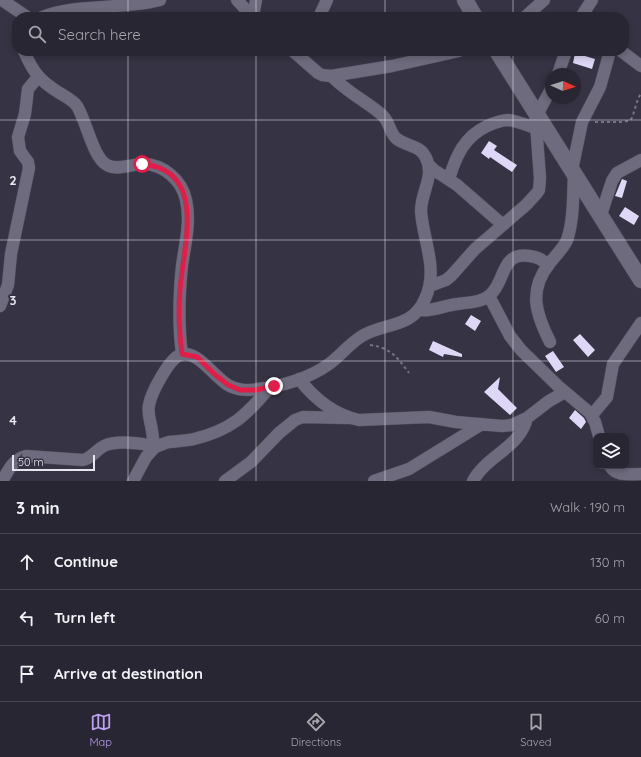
<!DOCTYPE html>
<html lang="en">
<head>
<meta charset="utf-8">
<style>
	body { margin:0; font-family:Quicksand,sans-serif; background:#34323f; color:#f1f3f6 }
	.controls { position:absolute; right:12px; bottom:12px; display:grid; overflow:hidden; border-radius:8px; box-shadow:0 2px 6px #0003 }
	.controls button { width:36px; height:36px; display:grid; place-items:center; padding:0; border:0; border-bottom:1px solid #44434e; background:#282633; color:#f1f3f6; font:20px sans-serif }
	.compass { position:absolute; left:545px; top:68px; width:36px; height:36px; border-radius:50%; background:#282633; box-shadow:0 2px 6px #0003; rotate:93deg }
	.scale { position:absolute; left:12px; bottom:10px; width:83px; box-sizing:border-box; padding-left:4px; border:2px solid #e7e5f0; border-top:0; font-size:11px; line-height:14px; white-space:nowrap; color:#e7e5f0; -webkit-text-stroke:3px #363344; paint-order:stroke }
	.stop { position:absolute; width:12px; height:12px; margin:-9px; border:3px solid #e11d48; border-radius:50%; background:#fff }
	.stop.end { background:#e11d48; border-color:#fff; box-shadow:0 1px 4px #0008 }
	.list { margin:0; padding:0; list-style:none }
	h2 { display:flex; justify-content:space-between; align-items:center; height:52px; margin:0; padding:0 16px; font-size:17px }
	h2 small { font-size:13px; font-weight:400; color:#a5a5ac }
	.list li { display:grid; grid-template-columns:26px 1fr auto; gap:12px; align-items:center; box-sizing:border-box; height:56px; padding:0 16px; border-top:1px solid #44434e }
	.list b { display:block; font-size:15px; white-space:nowrap }
	.list em { font-size:13px; font-style:normal; color:#a5a5ac }
	.icon { flex:none; width:22px; height:22px; fill:none; stroke:currentColor; stroke-width:2; stroke-linecap:round; stroke-linejoin:round }
	.map { position:relative; flex:none; width:641px; height:481px; overflow:hidden }
	.search { position:absolute; background:#282633; box-shadow:0 2px 6px #0003; left:12px; right:12px; top:12px; height:44px; display:flex; align-items:center; gap:10px; box-sizing:border-box; padding:0 14px; border-radius:16px; color:#a5a5ac; font-size:15px }
	.sheet { height:220px; background:#282633 }
	nav { display:flex; justify-content:space-around; align-items:center; box-sizing:border-box; height:56px; border-top:1px solid #44434e; background:#282633; font-size:11px; color:#a5a5ac }
	nav a { display:grid; justify-items:center; gap:2px }
	nav .on { color:#bca0f2 }
	.map>svg:first-child { display:block }
</style>
</head>
<body>
<div class="map">
<svg width="641" height="481" viewBox="0 0 641 481">
	<rect width="100%" height="100%" fill="#363344"/>
	<path fill="#ded8f6" d="M575,53L595,59L592,69L573,63Z
		M489,141L497,146L494,150L517,165L512,172L490,157L489,159L481,153Z
		M622,179L627,181L622,198L615,196Z
		M625,207L639,216L634,225L619,216Z
		M471,315L481,321L475,331L465,324Z
		M580,334L595,350L588,357L573,340Z
		M433,341L462,354V357L444,354L443,357L429,350Z
		M553,351L564,367L556,372L545,356Z
		M500,377L498,389L517,408L510,415L484,392Z
		M575,410L584,418L586,422L581,429L569,418Z"/>
	<g fill="none" stroke-linecap="round" stroke-linejoin="round">
		<g stroke="#52505d" stroke-width="13">
			<path id="minor" d="M2,0L27,17
				M237,0L247,11L255,17
				M253,16L256,0
				M42,17C78,3 123,10 160,0
				M319,17L327,0
				M525,17L544,0
				M581,17L592,0
				M24,51C33,72 39,80 58,92C64,96 73,100 77,106C86,120 93,158 107,165C117,171 132,164 143,164C163,164 182,180 186,200C191,222 185,244 182,266C179,295 178,324 182,354
				M293,51L318,73L322,75L331,76L392,66L459,51
				M621,51L641,66
				M558,74L566,51
				M537,115L551,89
				M428,164L434,170L457,185L503,225
				M572,170L582,122L600,87L610,51
				M449,179C456,156 464,137 487,126C494,123 501,120 508,120C517,121 527,125 535,128
				M601,215L612,181L617,173L641,160
				M429,288L430,286L446,280L451,276L475,249L526,205L537,193L539,190L540,178L535,111
				M489,296L510,336L521,350L558,386L590,413L595,422L599,436
				M0,306L8,285L11,254L29,168L28,162L20,151L18,137L25,114L28,89L38,77
				M419,310C432,312 445,305 458,304C469,302 481,303 490,295C506,282 500,251 530,256C537,257 544,260 548,266
				M550,342C536,314 528,291 549,264C555,256 563,249 567,240C574,220 573,193 574,172
				M299,379C314,398 335,415 359,420L429,417L456,422L502,426L512,425L527,418L549,401L565,392
				M592,415L607,397L613,364L641,323
				M610,466C616,477 630,474 641,474
				M2,481C9,470 12,460 26,456L83,460C92,458 96,450 104,446C116,440 143,443 155,447C159,446 164,443 169,442C177,441 186,441 194,439C231,430 246,416 270,387
				M133,481L146,457L155,447C153,442 153,437 152,431C151,422 147,414 149,405C151,393 169,359 180,355C196,348 214,377 228,385C236,390 248,391 257,389C280,387 310,378 329,364C340,356 349,344 362,336C385,322 412,329 425,299C439,269 423,241 421,211C421,191 436,175 425,156C419,145 406,146 397,139C390,134 390,123 383,116C377,110 369,105 362,100C351,93 341,85 331,76
				M225,481L251,462L279,433L295,420L303,417L348,418
				M374,481L409,469L482,424
				M473,481C487,455 520,448 527,418"/>
		</g>
		<g stroke="#52505d" stroke-width="17">
			<path id="tertiary" d="M465,0L475,17
				M497,51L641,280"/>
		</g>
		<path stroke="#777483" stroke-width="2" stroke-dasharray="3 3" stroke-linecap="butt" d="M595,122H620L629,121L632,118L638,99L641,93
			M370,345C391,348 397,357 409,373"/>
		<use href="#minor" stroke="#6e6b7e" stroke-width="12"/>
		<use href="#tertiary" stroke="#6e6b7e" stroke-width="16"/>
	</g>
	<g fill="none" stroke-linecap="round" stroke-linejoin="round">
		<path stroke="#e11d48" stroke-width="5" d="M142,164C208,170 183,246 180,289C178,310 179,332 182,354L197,357L214,374L228,385L240,390H256L274,386"/>
	</g>
	<path fill="none" stroke="#e7e5f0" stroke-width="1" stroke-opacity="0.55" d="M128,0V17M256,0V17M385,0V17M513,0V17M128,51V481M256,51V481M385,51V481M513,51V481M0,120H641M0,240H641M0,361H641"/>
	<g font-size="13" text-anchor="middle" font-weight="bold" fill="#e7e5f0" stroke="#363344" stroke-width="4" stroke-linejoin="round" paint-order="stroke">
		<text x="13" y="185">2</text>
		<text x="13" y="305">3</text>
		<text x="13" y="425">4</text>
	</g>
</svg>
<div class="controls">
<button><svg class="icon" aria-label="layers" viewBox="0 0 24 24"><path d="M12 4l9 5-9 5-9-5zM3 14l9 5 9-5"/></svg></button>
</div>
<svg class="compass" viewBox="-18 -18 36 36"><path d="M0-13l5 13h-10z" fill="#e53935"/><path d="M0 13l5-13h-10z" fill="#a5a5ac"/></svg>
<div class="scale">50 m</div>
<div class="stop" style="left:142px;top:164px"></div>
<div class="stop end" style="left:274px;top:386px"></div>
<div class="search"><svg class="icon" aria-label="search" viewBox="0 0 24 24"><circle cx="10" cy="10" r="6"/><path d="M15 15l6 6"/></svg>Search here</div>
</div>
<section class="sheet">
<h2>3 min<small>Walk · 190 m</small></h2>
<ul class="list">
<li><svg class="icon" aria-label="ahead" viewBox="0 0 24 24"><path d="M12 20V5M6 11l6-6 6 6"/></svg><div><b>Continue</b></div><em>130 m</em></li>
<li><svg class="icon" aria-label="left" viewBox="0 0 24 24"><path d="M17 20v-9H6M10 6l-5 5 5 5"/></svg><div><b>Turn left</b></div><em>60 m</em></li>
<li><svg class="icon" aria-label="arrive" viewBox="0 0 24 24"><path d="M6 21V4h12l-3 4 3 4H6"/></svg><div><b>Arrive at destination</b></div></li>
</ul>
</section>
<nav>
<a class="on"><svg class="icon" aria-label="map" viewBox="0 0 24 24"><path d="M3 6l6-2 6 2 6-2v14l-6 2-6-2-6 2zM9 4v14M15 6v14"/></svg>Map</a>
<a><svg class="icon" aria-label="directions" viewBox="0 0 24 24"><path d="M12 3l9 9-9 9-9-9zM9 14v-3h6M13 9l2 2-2 2"/></svg>Directions</a>
<a><svg class="icon" aria-label="saved" viewBox="0 0 24 24"><path d="M7 4h10v16l-5-4-5 4z"/></svg>Saved</a>
</nav>
</body>
</html>
